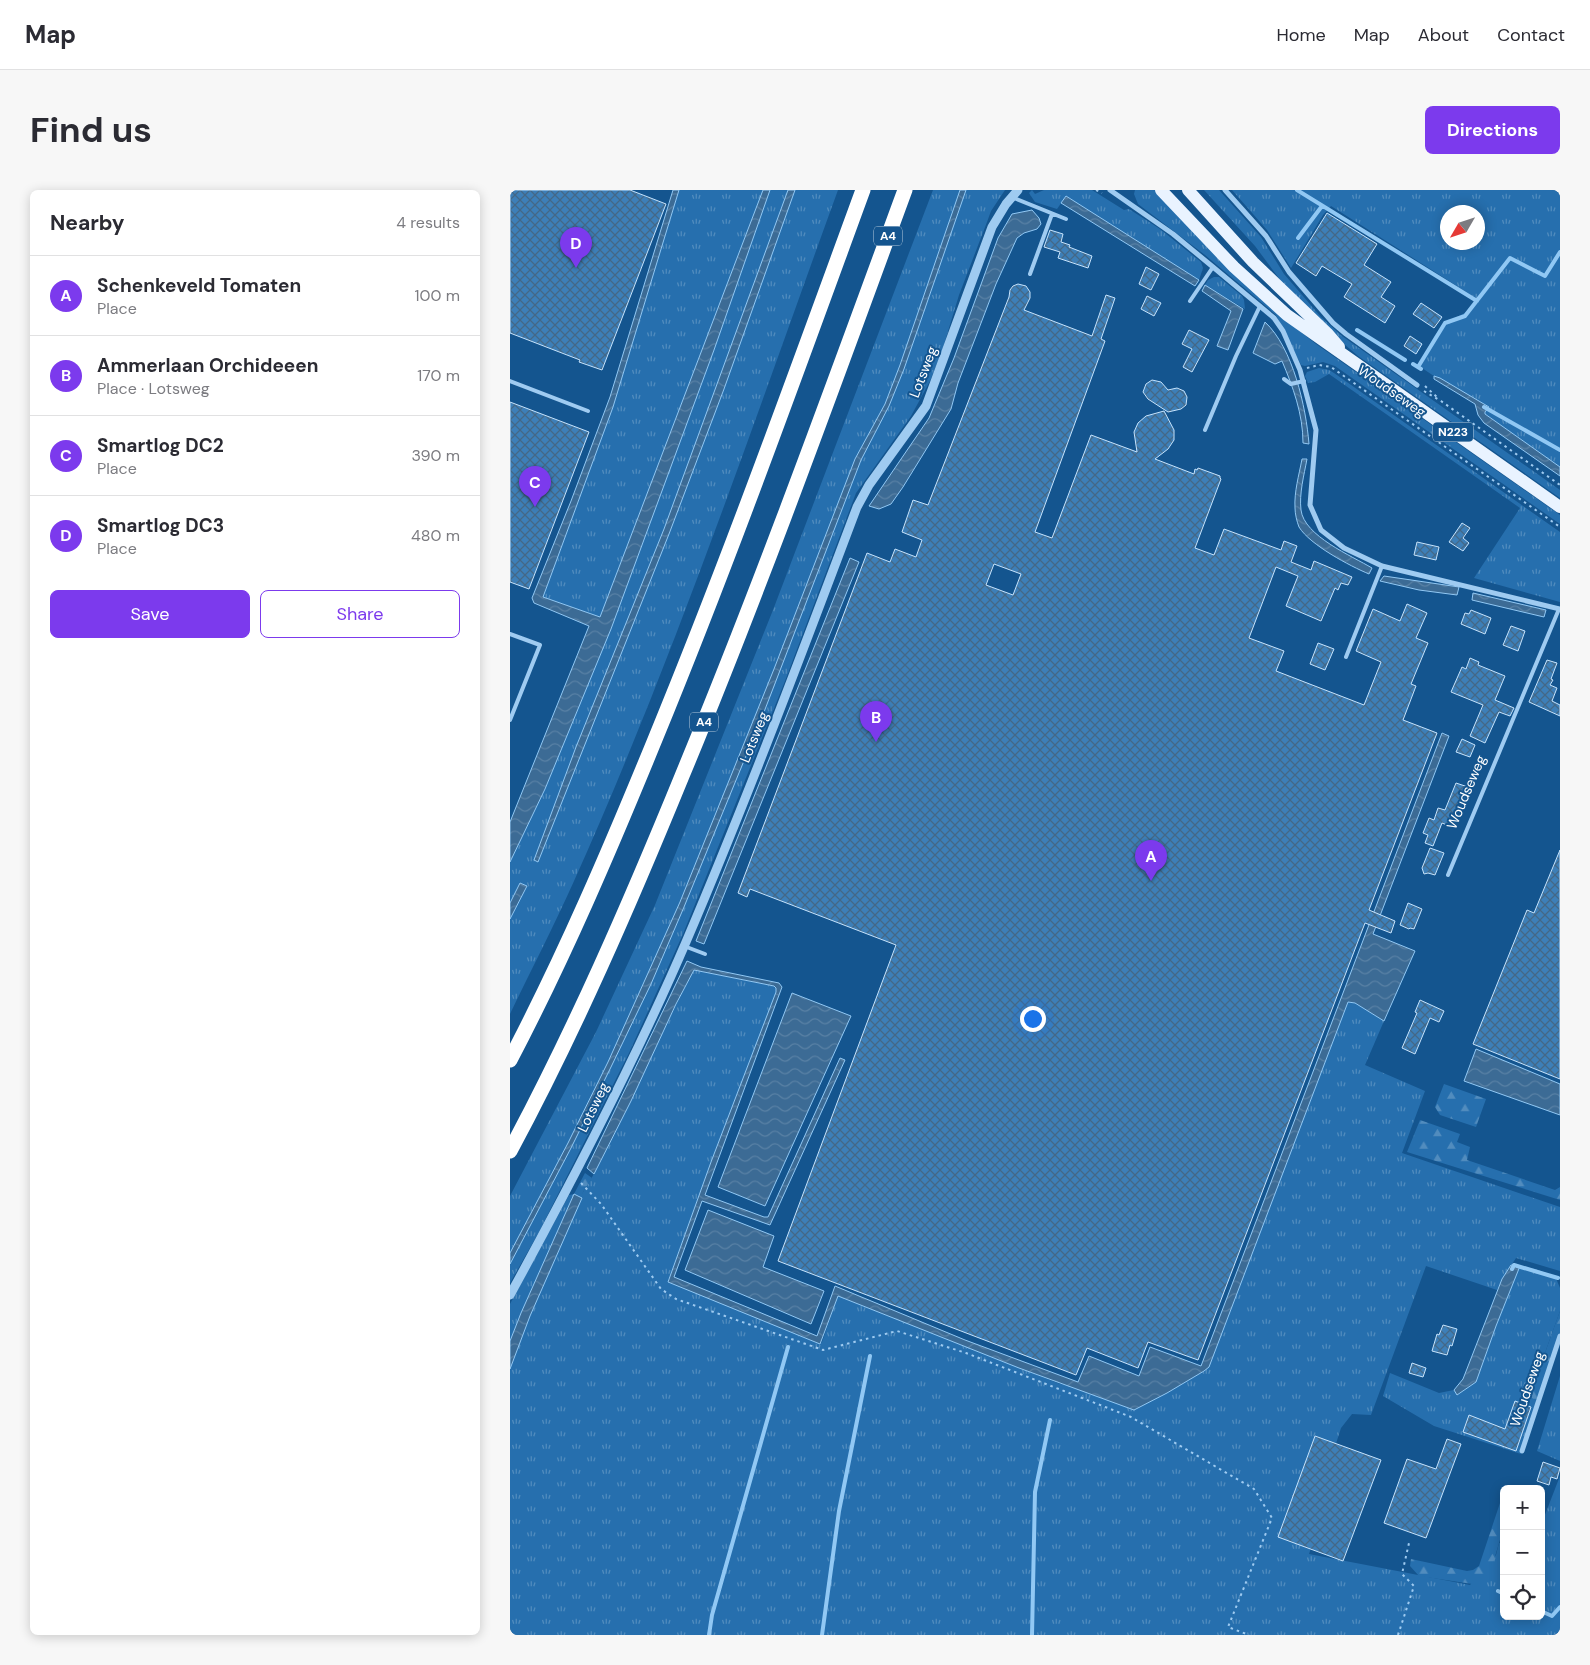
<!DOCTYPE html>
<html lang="en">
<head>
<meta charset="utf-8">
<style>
	body { margin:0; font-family:"DM Sans",sans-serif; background:#f7f7f7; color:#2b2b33 }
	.controls { position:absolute; right:15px; bottom:15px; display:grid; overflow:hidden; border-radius:8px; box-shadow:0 2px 12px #0003 }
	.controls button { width:45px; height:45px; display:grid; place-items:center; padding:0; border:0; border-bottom:1px solid #e1e1e2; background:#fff; color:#2b2b33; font:25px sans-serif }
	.compass { position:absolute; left:930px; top:15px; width:45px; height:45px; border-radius:50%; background:#fff; box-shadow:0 2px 12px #0003; rotate:231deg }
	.you { position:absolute; left:522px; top:828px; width:18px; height:18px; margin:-12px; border:4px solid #fff; border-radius:50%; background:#1a73e8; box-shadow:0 0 0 8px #1a73e833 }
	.badge { display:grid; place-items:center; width:32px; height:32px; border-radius:50%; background:#7c3aed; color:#fff; font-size:16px; font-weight:700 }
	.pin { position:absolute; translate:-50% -41px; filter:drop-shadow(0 1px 2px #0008) }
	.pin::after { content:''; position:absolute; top:26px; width:18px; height:15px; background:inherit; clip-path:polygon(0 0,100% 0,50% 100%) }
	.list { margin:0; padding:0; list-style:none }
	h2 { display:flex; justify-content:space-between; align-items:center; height:65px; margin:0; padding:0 20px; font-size:21px }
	h2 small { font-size:16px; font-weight:400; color:#7c7c81 }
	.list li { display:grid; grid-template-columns:32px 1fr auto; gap:15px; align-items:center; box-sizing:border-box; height:80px; padding:0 20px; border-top:1px solid #e1e1e2 }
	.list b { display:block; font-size:19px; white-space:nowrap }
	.list p { margin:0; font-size:16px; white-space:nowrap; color:#7c7c81 }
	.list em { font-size:16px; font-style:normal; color:#7c7c81 }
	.actions { display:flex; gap:10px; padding:15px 20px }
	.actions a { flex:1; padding:11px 0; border:1px solid #7c3aed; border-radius:8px; text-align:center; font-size:18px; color:#7c3aed }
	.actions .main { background:#7c3aed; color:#fff }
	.icon { flex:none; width:28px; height:28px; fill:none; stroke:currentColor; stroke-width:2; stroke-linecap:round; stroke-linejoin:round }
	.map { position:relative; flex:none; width:1050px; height:1445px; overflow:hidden; border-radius:8px }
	header { display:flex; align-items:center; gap:30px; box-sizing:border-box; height:70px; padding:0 25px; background:#fff; border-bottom:1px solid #e1e1e2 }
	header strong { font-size:24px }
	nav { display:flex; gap:28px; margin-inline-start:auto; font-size:18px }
	.intro { display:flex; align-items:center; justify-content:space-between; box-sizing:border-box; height:120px; padding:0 30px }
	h1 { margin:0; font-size:35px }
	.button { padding:12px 22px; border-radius:8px; background:#7c3aed; color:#fff; font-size:18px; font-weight:700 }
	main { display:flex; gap:30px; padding:0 30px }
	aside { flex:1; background:#fff; border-radius:8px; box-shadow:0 2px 12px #0003 }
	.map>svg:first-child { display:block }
</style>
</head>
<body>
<header>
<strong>Map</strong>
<nav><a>Home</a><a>Map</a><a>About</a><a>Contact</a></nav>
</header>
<div class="intro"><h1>Find us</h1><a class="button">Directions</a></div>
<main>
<aside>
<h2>Nearby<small>4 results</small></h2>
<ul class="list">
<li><span class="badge">A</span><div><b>Schenkeveld Tomaten</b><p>Place</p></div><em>100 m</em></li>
<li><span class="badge">B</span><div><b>Ammerlaan Orchideeen</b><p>Place · Lotsweg</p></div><em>170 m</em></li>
<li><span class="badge">C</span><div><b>Smartlog DC2</b><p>Place</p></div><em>390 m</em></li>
<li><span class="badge">D</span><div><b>Smartlog DC3</b><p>Place</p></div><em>480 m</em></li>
</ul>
<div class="actions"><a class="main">Save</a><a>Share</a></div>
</aside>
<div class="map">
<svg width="1050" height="1445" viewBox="0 0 1050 1445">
	<defs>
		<pattern id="grass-tufts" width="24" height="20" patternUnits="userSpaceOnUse" patternTransform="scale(1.25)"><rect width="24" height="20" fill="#266fae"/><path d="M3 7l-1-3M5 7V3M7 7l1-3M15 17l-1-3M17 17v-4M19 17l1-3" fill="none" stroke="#518cbe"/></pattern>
		<pattern id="forest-firs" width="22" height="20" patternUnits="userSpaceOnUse" patternTransform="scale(1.25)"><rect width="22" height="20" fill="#266fae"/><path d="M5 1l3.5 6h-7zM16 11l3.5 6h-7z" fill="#518cbe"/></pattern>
		<pattern id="water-waves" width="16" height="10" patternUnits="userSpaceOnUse" patternTransform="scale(1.25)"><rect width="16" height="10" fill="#3c6b95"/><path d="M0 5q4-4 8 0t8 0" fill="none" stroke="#5981a5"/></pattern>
		<pattern id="building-cross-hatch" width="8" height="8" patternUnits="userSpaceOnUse" patternTransform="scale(1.25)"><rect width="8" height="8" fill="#3d7fb8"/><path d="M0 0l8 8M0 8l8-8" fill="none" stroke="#446887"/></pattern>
	</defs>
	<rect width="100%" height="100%" fill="#14558f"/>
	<path fill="url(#grass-tufts)" fill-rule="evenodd" d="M169,0H253L90,427L33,407L103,217Z
		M257,0H328C244,231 165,466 64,691C44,736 21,780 0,824V729L17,696L10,693L0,713V672L35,599L100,439Z
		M423,0H495L481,21L477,32L449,105L432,161L420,191L401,226L346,303L275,491L173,744L119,863L29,1042L0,1093V1006L86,842L145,715L263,420Z
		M522,0L525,4L534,0H582L614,20L619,19L650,39L691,72L693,78L689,90L556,6L547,19L525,12L519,3Z
		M625,0H645C696,54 747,109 806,154L1050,325V334L825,176L813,172L795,176L791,175L766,125L695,65L628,14L624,4Z
		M694,0H709L751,47L774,84L811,127L832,146L1050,300V308L848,166L818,140L774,95L745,56Z
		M722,0H1050V277L975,224L976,221L909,176C917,162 923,142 937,133C949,124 959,124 969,110L821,16L813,25L781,78L757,40ZM938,22H968V52H938Z
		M704,87H709L732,106L734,110L735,119L695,95L698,90Z
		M809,178L819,180L824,183L1050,342V412L964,388L1010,318L819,184L805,192L798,193L795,186L797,182Z
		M184,780L263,796L266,798V802L201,972L158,1091L310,1154L312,1152L328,1106L550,1194L657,1203L694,1181L699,1176L838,812L845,813L874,831L855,875L915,901L892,963L1050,1017V1081L1006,1068L992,1089L987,1100L916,1076L861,1225L842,1224L831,1238L813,1294V1321L799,1364L960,1395L986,1365L989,1353L994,1354V1426H1031V1335L1050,1286V1445H0V1179L19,1126L73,1002C85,984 94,964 104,945C131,890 155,834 184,780Z
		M64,1004L11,1123L0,1151V1114L59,1005Z
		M1010,1076L1025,1079L1045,1086L1050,1098V1121L1022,1199L1028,1213L1011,1264L924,1236L873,1206L880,1183L929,1203L944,1200L947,1204L966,1192L986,1136Z
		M1050,1186V1271L1027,1261Z"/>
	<path fill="url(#forest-firs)" d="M934,894L976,909L966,937L930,925L925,917Z
		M910,930L950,944L947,952L960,957L957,970L1045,1000L1050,997V1010L897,962Z
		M75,983L82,988L73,1002L72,1008L64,1004Z
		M1050,1121V1143L1028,1213L1021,1207L1022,1199Z
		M994,1301V1336L979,1387L975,1392L969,1395L909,1386L900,1376L901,1369L957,1381L963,1380L969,1376Z"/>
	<path fill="url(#water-waves)" stroke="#91c8f4" d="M163,0H169L103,217L33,407L90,427L253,0H260L204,160L101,439L35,599L0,672V632L79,436L24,413L22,408L61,311L100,207Z
		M278,0H285L214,199L159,344L28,672L24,670L66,557L154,339Z
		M450,0H456L394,179L379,216L351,270L254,522L174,717L141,794L101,877L61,958L0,1074V1063L58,953L98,872L170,712L264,479L345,269L375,214L390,175Z
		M556,6L689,90L685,96L551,13Z
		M522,20L529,28L531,34L527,39L514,43L507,48L486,94L448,193L441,219L393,297L381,314L369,319L359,316L419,228L444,168L488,48L502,24Z
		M695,95L733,119L718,160L707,156L721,121L692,101Z
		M755,132C783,158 796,217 799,254L793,253C793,224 783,197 772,171L765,174L743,163Z
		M924,186L930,188L979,217L975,222V224L1050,277V286L974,233L968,225L965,214L924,189Z
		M792,269H797C794,285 789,304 791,320C794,346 842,366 862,378L859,384C840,376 800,355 789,337C787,332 785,324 785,318C784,302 789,285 792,269Z
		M340,368L349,372L194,754L186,751Z
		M874,386L949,397L947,405L909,400L870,391Z
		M963,403L1036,420L1034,427L962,410Z
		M932,543L939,546L863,744L905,761L874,831L845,813L838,812L699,1177L694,1181L657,1203L624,1220L509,1178L328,1106L310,1154L158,1092L201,972L266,802V798L264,796L184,780L166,814L121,911L84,984L77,978L177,771L191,777L269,793L272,797L195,1005L254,1027H258L330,868L335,870L260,1035L192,1011L164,1087L307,1146L325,1096L455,1150L568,1192L579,1166L629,1186L640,1157L691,1176Z
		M10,693L17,696L0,729V713Z
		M282,803L341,826L255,1016L208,997Z
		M966,859L1050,894V925L954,891Z
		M64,1004L72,1008L20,1126L0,1179V1151L11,1123Z
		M198,1020L264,1046L253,1077L314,1101L301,1134L175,1080Z
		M1001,1075L1010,1076L986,1136L966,1192L947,1205L944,1200L953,1189L992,1089Z"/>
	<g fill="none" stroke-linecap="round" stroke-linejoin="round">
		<path stroke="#91c8f4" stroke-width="4" d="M787,0L967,111
			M788,48L812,16
			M847,140L895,170
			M903,174L911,179
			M908,177L935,133L955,126L1000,68L1035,86L1050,62
			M974,217L1050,260
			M1002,1079L1004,1075L1048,1088
			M988,1401L994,1404
			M1031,1421L1042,1426L1050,1417
			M199,1445L202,1425L278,1157
			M312,1445L329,1321L360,1166
			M522,1445L525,1302L540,1230"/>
	</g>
	<path fill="url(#building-cross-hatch)" stroke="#c6e3fc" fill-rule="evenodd" d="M0,0H120L156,14L92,180L69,172L70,170L0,143Z
		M817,23L867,54L854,75L881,92L871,107L885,116L875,133L834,107L842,94L812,76L806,86L786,73Z
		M540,40L553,44L551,52L560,55L559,57L582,66L578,78L548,68L550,62L534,57Z
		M636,77L649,84L641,100L629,94Z
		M508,94L516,96L520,102V108L514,120L582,146L596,105L605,108L591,149L595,151L525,342L542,348L581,245L627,262L624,242L628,233L636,226L654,221L664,240V250L658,259L645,269L684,284L685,279L687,280L688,278L710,286V288L711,289L685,358L704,365L714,339L771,360L774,351L787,356L781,372L801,380L804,371L842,387L838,395L831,393L828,400L825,398L811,431L776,416L788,386L766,377L739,448L774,461L766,481L854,515L871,472L846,461L863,419L890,431L897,414L917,423L906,448L918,453L901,494L906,496L893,530L927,543L859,720L885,731L881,743L855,733L688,1170L638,1152L628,1178L577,1158L566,1185L268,1071L386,755L240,699L237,707L228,703L357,363L380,372L385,359L406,367L412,350L392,342L403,310L418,315L499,107L500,100L503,96ZM484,374L511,384L503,405L476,395Z
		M637,106L651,113L644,126L631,119Z
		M911,113L932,127L924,138L903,124Z
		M679,140L699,150L682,182L673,177L682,159L672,154Z
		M900,146L912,154L906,164L894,156Z
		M642,190L651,192L658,200L667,198L674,201L677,207L676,215L671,219L658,222L638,209L633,202L636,194Z
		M0,212L79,242L19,399L0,392Z
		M952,333L960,338L953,348L959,353L953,361L939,352Z
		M907,352L929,357L926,370L904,365Z
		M961,420L981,428L975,444L951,434L955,423L959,424Z
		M1001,436L1015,441L1008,461L993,455Z
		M808,453L824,459L815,480L800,474Z
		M960,468L969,472L968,475L995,486L985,510L1004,518L1000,526L989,522L975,553L960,546L973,515L941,502L952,477L956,479Z
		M1037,470L1047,473L1041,489L1043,490L1040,495L1047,498L1042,511L1050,515V526L1019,512Z
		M952,549L965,555L960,567L946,562Z
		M946,593L961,598L951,622L948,621L942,637L932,633L923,656L915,653L918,645L913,643L919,628L924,630L928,618L935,620Z
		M920,658L934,663L925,685L918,683L914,684L912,678Z
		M1050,660V889L963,854L1017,720L1024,723Z
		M898,713L912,719L904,739L900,738L899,739L890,735Z
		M910,810L934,821L929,832L920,828L905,864L892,858L907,823L905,822Z
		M933,1135L947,1139L942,1156L940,1155L937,1165L922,1161L927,1144L929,1145Z
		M902,1173L916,1178L913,1187L899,1183Z
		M1005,1211L1021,1217L1006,1261L953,1242L959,1225L995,1239Z
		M805,1246L871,1270L833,1371L768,1347Z
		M937,1249L951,1254L916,1348L874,1333L897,1269L926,1279Z
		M1033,1272L1050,1278L1047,1289L1041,1287L1039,1295L1027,1291Z"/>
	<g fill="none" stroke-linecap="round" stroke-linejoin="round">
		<path stroke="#9fcbf1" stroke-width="2" stroke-dasharray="2.5 4" stroke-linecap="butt" d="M586,0L592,3
			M797,178L809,175L821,177L1050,337
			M915,196L929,209
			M914,201L931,211L1050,295
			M71,993L91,1014L151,1099L166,1109L313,1160L387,1141L456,1163L621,1227L744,1299L762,1328L718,1437L739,1445
			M888,1445L904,1396L892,1384L899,1353"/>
		<path stroke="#9fcbf1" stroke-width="4" d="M504,8L556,29
			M520,84L542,24
			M680,111L703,77
			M774,189L781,194L794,191
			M0,191L78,221
			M695,240L726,166L750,116
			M0,444L30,455L0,530
			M836,467L872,376
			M938,685L1049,419
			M174,756L195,764"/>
		<path stroke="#9fcbf1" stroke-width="5" d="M600,0L663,44L703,77L764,128L773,141L790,180L806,240L800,315L811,340L834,358L872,376L1050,419
			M715,0L756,46L779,82L823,133L836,144L907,195
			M1012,1261L1050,1146"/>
		<path stroke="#9fcbf1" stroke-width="9" d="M0,1105C63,990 124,873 176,752C237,609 292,463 347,317L359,295L416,216L482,37L496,14L508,0"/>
		<path stroke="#e9f3ff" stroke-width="12" d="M651,0L724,77L777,125L1050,317
			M678,0L743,72L817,143L829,157"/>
		<path stroke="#fff" stroke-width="15" d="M0,870C55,765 101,657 146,547C220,367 286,183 353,0
			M0,961C65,840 120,713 172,586C252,393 323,196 395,0"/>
	</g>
	<g text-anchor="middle" stroke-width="4" stroke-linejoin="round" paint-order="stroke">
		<g fill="#14558f" stroke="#b8ccdd" stroke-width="1">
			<rect x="364" y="36.5" width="28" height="19" rx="4"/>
			<rect x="923" y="232.5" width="40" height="19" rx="4"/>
			<rect x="180" y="522.5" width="28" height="19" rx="4"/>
		</g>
		<g font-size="12" font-weight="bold" fill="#fff">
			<text x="378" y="50">A4</text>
			<text x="943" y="246">N223</text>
			<text x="194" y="536">A4</text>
		</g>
		<g font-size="14" fill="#fff" stroke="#14558f">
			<text transform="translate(413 182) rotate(-69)" y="5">Lotsweg</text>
			<text transform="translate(882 201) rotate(35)" y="5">Woudseweg</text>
			<text transform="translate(244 547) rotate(-68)" y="5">Lotsweg</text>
			<text transform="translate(956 602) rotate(-67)" y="5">Woudseweg</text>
			<text transform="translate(83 917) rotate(-64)" y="5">Lotsweg</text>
			<text transform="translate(1017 1199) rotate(-71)" y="5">Woudseweg</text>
		</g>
	</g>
</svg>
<div class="controls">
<button>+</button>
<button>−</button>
<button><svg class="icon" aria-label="locate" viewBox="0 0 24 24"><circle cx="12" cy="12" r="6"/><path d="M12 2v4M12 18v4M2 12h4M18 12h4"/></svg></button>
</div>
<svg class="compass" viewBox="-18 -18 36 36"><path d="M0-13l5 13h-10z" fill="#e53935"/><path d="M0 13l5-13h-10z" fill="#7c7c81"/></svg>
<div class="you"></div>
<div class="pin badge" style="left:641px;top:691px">A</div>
<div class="pin badge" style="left:366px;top:552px">B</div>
<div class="pin badge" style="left:25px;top:317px">C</div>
<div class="pin badge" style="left:66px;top:78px">D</div>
</div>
</main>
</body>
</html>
